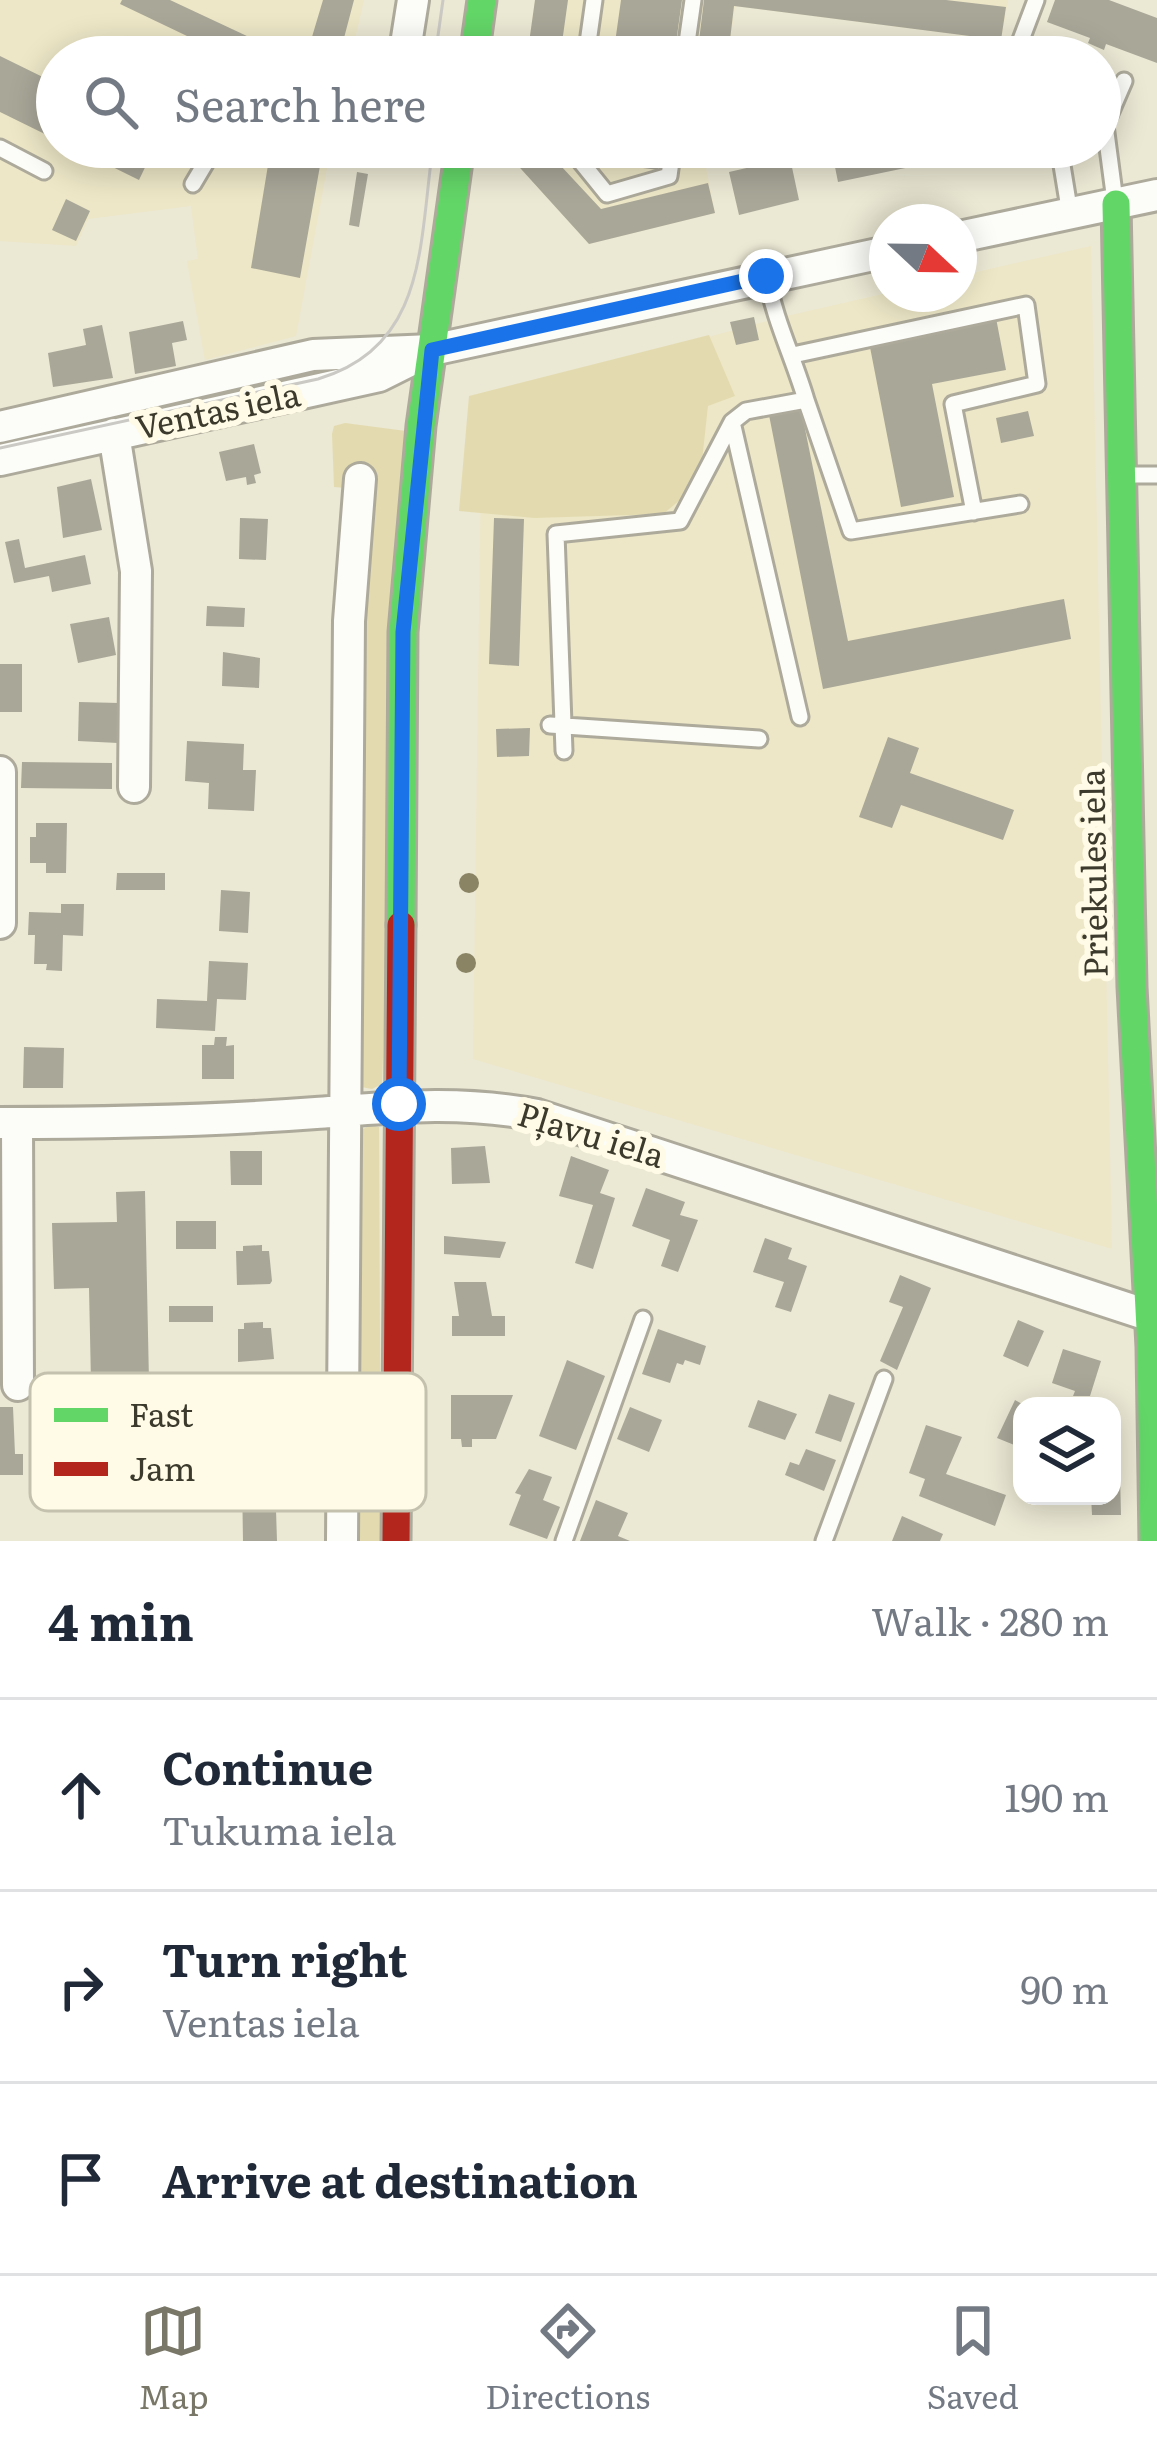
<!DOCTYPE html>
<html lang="en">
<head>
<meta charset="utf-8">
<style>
	body { margin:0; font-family:Literata,serif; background:#f6f6f7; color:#1f2937 }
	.controls { position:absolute; right:36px; bottom:36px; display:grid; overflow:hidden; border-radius:24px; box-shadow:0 6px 30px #0003 }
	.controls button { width:108px; height:108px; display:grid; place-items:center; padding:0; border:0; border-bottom:3px solid #e0e1e3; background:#fff; color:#1f2937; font:60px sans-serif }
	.compass { position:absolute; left:869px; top:204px; width:108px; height:108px; border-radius:50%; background:#fff; box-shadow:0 6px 30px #0003; rotate:112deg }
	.stop { position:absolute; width:36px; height:36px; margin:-27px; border:9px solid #1a73e8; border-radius:50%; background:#fff }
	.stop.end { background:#1a73e8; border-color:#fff; box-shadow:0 3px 12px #0008 }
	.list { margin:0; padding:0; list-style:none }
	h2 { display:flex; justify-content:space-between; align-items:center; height:156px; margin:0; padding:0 48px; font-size:51px }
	h2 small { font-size:39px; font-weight:400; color:#747a83 }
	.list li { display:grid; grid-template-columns:78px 1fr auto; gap:36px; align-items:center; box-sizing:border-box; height:192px; padding:0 48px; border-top:3px solid #e0e1e3 }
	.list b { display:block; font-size:45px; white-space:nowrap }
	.list p { margin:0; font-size:39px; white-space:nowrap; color:#747a83 }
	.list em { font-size:39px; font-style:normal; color:#747a83 }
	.icon { flex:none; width:66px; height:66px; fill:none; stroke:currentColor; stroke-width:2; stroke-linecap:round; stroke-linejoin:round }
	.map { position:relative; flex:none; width:1157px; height:1541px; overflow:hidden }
	.search { position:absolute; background:#fff; box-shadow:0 6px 30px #0003; left:36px; right:36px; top:36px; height:132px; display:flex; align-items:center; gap:30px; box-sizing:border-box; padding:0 42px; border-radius:66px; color:#747a83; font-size:45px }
	.sheet { height:732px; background:#fff }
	nav { display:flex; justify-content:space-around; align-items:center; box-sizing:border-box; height:168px; border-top:3px solid #e0e1e3; background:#fff; font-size:33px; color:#747a83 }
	nav a { display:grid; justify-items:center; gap:6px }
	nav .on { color:#797767 }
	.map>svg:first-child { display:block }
</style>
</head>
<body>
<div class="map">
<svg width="1157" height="1541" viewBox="0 0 1157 1541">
	<rect width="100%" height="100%" fill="#ebe8d4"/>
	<path fill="#ede7c7" d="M0,0H364L351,57H57V147H331L296,336L205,360L187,261L198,259L191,206L88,219L76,246L0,241Z
		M535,0H1008L1001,40L735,6L728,57H527Z
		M514,147H702L715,213L589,244L512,159Z
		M1091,246L1112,1249L473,1059L482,399L778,318L887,293L959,294V276Z"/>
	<path fill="#e3dbaf" d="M709,335L735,396L708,406L702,461L685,496L663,514L534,518L459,511L469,396Z
		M345,423L406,431L382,1084L372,1089L361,1087L356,1079L346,488L334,487L332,434L334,426Z
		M371,1125L379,1127L381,1541H355L359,1131Z"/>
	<path fill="#a9a798" d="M122,0H170L292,57H231L120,4Z
		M323,0H354L339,57H306Z
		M535,0H568L560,57H527Z
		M621,0H682L674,57H613Z
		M704,0H946L1006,7L1001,40L734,6L728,57H697Z
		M1055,0H1109L1157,18V63L1106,44L1104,50L1097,47L1088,43L1090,38L1047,22Z
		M0,56L57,84V140L0,112Z
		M72,147H129L150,157L139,180Z
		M271,147L323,149L300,278L251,268Z
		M514,147H548L547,151L601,209L708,183L715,213L589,244L512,159Z
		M600,147H661L658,170L598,162Z
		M831,147H911L915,166L838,182Z
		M790,158L799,200L739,215L729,172Z
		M357,172L368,174L359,227L349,225Z
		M66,199L90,211L76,241L52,230Z
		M754,317L759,340L736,345L730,322Z
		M996,318L1006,370L932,384L954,497L901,507L869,342Z
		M183,321L187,340L172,343L176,366L135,374L129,332Z
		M102,325L113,378L53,387L48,353L86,345L83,329Z
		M801,409L848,641L1064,599L1071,639L823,689L769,415Z
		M1028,411L1034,436L1001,443L996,418Z
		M254,444L261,473L254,475L256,483L247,485L246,477L226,481L219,452Z
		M91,479L102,530L63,538L57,487Z
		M240,518L268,519L266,560L239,559Z
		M494,518L524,519L519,666L489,664Z
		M19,539L25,568L85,555L91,584L52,592L49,576L14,583L5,542Z
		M207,606L245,608L244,627L206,626Z
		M109,617L116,655L78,663L70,624Z
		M223,652L260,658L259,688L222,686Z
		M0,664H22V712H0Z
		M79,702L119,703L118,743L78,741Z
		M530,728L529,756L497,757L496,729Z
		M888,737L919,748L910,773L1014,810L1003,840L901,805L892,828L859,817Z
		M187,741L244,744L243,770H256L254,811L208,809L209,783L185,781Z
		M22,762L112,763V789L21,788Z
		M36,823H67L66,873H46V863H30V837H36Z
		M117,873H165V890H116Z
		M221,890L250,892L248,933L219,931Z
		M61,904H84L83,936L63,935L62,971L46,970L47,964H34L35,935H28L29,912L61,913Z
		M209,961L248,963L246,1000L217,999L215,1031L156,1028L157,999L207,1001Z
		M215,1037H227L226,1046L234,1045V1079H202V1045H214Z
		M24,1047L64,1048L63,1088H23Z
		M485,1146L490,1183L452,1184L451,1148Z
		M230,1151H262V1185H231Z
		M571,1156L609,1170L600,1193L615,1198L593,1269L575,1263L593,1205L559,1196Z
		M646,1188L685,1202L680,1215L698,1220L678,1272L661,1266L670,1240L632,1226Z
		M145,1191L149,1381L91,1382L89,1288L54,1289L52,1223L117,1222L116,1192Z
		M176,1221H216V1249H176Z
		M444,1236L506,1242L500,1258L444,1254Z
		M765,1238L792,1248L788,1259L807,1266L791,1312L775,1307L784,1282L753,1272Z
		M262,1245V1251H269L272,1281L270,1284L237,1285L236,1251H243V1246Z
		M900,1275L931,1288L897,1370L880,1361L903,1307L889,1302Z
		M454,1282H486L492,1316H505V1336H452V1316H459Z
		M169,1306H213V1322H169Z
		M1018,1320L1044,1331L1028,1367L1003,1356Z
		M263,1322V1328H271L274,1359L238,1362V1329H244V1323Z
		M658,1329L706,1346L700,1365L685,1360L683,1365L677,1363L670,1383L642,1374Z
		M1063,1349L1101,1361L1090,1396H1073L1075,1391L1052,1383Z
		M567,1360L605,1376L576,1450L539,1436Z
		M829,1394L855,1403L841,1442L815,1433Z
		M451,1395H513L496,1439H472V1447H462L461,1439H451Z
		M758,1400L797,1414L785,1440L748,1427Z
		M1015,1400L1022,1404V1448L997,1438Z
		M0,1407H13L15,1454H23V1475H0Z
		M630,1407L662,1420L649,1452L617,1439Z
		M926,1425L962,1437L946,1474L1006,1495L995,1526L919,1496L925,1479L909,1473Z
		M806,1449L836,1460L824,1491L785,1475L790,1462L799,1465Z
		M529,1469L552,1477L543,1500L560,1507L547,1539L509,1525L521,1495L515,1493Z
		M1112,1473H1120L1121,1515H1092L1091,1496H1112Z
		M275,1478L277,1541H243L242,1479Z
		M596,1500L628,1513L618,1536L630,1541H580Z
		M902,1516L943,1534L940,1541H892Z"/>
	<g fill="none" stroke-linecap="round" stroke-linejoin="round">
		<g stroke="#adaa9b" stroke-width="21">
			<path id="lane" d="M586,57L594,0
				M685,57L693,0
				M1028,57L1019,45L1036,0
				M574,147L573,152L607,194L669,176L673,147
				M1059,147L1070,214
				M0,148L44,171
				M193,184L215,147
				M1115,201L1105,125L1124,81
				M793,355L1026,305L1037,384L953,404L974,512
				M806,400L851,531L1020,504
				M732,422L800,717
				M1126,475H1157
				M550,725L759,739
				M564,751L556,534L680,521L732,422L746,411L806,400C794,359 774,319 767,277
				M564,1541L643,1319
				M824,1541L884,1379"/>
		</g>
		<g stroke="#adaa9b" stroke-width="36">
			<path id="street" d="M404,57L413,0
				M959,237L1157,195
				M0,427L313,355L432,350L887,252
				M114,434L136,571L134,787
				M0,460L379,376L421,355
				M0,772V923
				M0,1123C105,1123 211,1121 316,1113C394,1107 458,1100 537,1115L1157,1318
				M17,1123L18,1385
				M342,1541L349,621L360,479"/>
		</g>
		<g stroke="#adaa9b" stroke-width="33">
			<path id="fast" d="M474,57L482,0
				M1116,204L1132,987L1151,1347L1154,1541
				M401,925L403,632L421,426L460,147"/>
		</g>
		<g stroke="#adaa9b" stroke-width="33">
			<path id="jam" d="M396,1541L401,925"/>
		</g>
		<use href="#lane" stroke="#fcfcf9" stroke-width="15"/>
		<use href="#street" stroke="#fcfcf9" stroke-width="30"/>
		<use href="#fast" stroke="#63d668" stroke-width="27"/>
		<use href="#jam" stroke="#b3261e" stroke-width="27"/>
		<path stroke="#cac9c4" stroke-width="3" d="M435,57L443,0
			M0,448L318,379C428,347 419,241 433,147"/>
	</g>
	<g fill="#8a8465">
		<circle cx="469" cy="883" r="10"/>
		<circle cx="466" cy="963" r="10"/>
	</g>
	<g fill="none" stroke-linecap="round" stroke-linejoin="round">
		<path stroke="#1a73e8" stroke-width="15" d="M399,1104L403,632L432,350L766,276"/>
	</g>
	<g text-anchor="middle" stroke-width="12" stroke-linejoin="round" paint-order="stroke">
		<g font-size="33" fill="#3c3a2c" stroke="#fffbe6">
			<text transform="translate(218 411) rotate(-12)" y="12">Ventas iela</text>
			<text transform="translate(1094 873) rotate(-91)" y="12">Priekules iela</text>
			<text transform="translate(591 1135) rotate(17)" y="12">Pļavu iela</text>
		</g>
	</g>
	<rect x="30" y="1373" width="396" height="138" rx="18" fill="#fffbe6" stroke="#c4c1ae" stroke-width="3"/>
	<rect x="54" y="1408" width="54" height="14" fill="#63d668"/>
	<rect x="54" y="1462" width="54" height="14" fill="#b3261e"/>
	<g font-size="33" fill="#3c3a2c">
		<text x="129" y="1427">Fast</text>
		<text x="129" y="1481">Jam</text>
	</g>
</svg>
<div class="controls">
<button><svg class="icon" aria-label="layers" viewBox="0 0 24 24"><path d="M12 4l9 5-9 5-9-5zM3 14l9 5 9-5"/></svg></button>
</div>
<svg class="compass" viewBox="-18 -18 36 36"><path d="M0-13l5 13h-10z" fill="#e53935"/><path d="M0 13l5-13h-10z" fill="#747a83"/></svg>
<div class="stop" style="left:399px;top:1104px"></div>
<div class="stop end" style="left:766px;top:276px"></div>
<div class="search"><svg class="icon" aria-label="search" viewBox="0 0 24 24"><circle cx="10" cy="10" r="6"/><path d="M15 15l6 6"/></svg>Search here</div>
</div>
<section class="sheet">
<h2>4 min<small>Walk · 280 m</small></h2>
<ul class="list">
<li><svg class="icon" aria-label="ahead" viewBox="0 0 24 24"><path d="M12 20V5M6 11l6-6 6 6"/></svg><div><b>Continue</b><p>Tukuma iela</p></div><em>190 m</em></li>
<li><svg class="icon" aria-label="right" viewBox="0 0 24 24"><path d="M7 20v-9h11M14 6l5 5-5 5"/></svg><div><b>Turn right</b><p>Ventas iela</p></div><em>90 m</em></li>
<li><svg class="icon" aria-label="arrive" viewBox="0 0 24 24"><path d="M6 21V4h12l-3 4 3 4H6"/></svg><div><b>Arrive at destination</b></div></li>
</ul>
</section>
<nav>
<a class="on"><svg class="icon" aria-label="map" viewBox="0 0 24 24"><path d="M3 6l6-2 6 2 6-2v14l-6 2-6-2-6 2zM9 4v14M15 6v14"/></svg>Map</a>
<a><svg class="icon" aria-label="directions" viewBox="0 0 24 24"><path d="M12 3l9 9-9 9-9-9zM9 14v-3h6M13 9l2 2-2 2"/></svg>Directions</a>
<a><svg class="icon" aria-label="saved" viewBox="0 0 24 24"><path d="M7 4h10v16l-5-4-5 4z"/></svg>Saved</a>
</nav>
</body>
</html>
